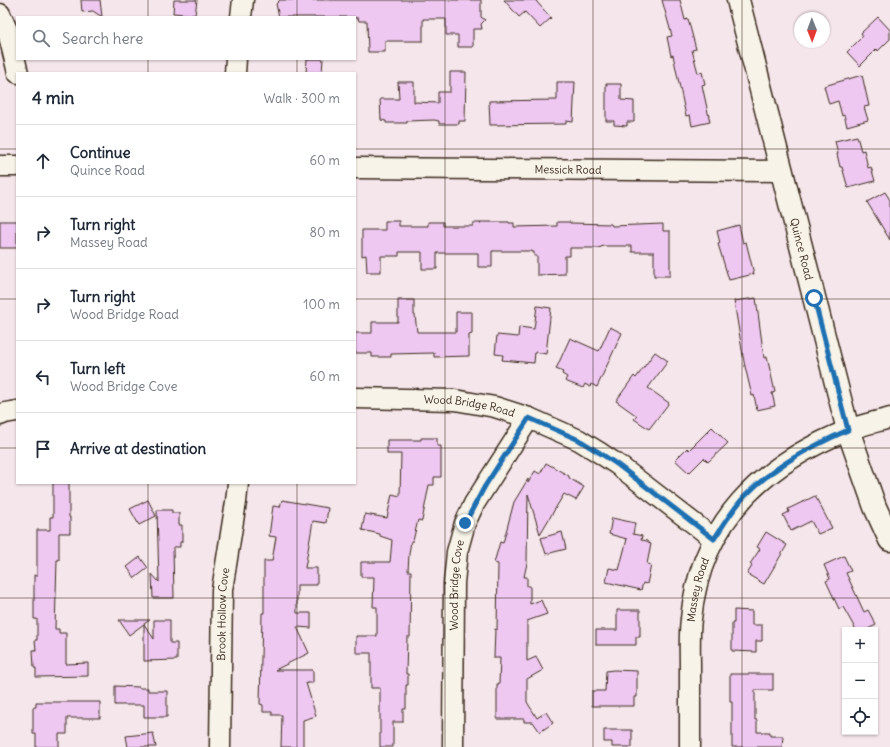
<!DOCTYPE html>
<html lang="en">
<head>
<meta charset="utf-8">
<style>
	body { margin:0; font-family:Delius,sans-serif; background:#f6f6f7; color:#1f2937 }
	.controls { position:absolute; right:12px; bottom:12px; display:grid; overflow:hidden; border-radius:0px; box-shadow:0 1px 3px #0004 }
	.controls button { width:36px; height:36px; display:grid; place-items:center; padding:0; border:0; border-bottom:1px solid #e0e1e3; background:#fff; color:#1f2937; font:20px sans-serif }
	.compass { position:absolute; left:794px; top:12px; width:36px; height:36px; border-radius:50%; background:#fff; box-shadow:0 1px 3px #0004; rotate:179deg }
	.stop { position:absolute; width:12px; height:12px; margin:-9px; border:3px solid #1f6fb2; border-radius:50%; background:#fff }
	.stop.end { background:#1f6fb2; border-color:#fff; box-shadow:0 1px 4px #0008 }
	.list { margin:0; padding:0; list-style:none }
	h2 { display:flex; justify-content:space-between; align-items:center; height:52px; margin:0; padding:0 16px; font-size:17px }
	h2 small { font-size:13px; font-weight:400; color:#747a83 }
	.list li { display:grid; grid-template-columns:26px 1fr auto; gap:12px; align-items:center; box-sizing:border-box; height:72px; padding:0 16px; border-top:1px solid #e0e1e3 }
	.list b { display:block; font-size:15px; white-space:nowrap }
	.list p { margin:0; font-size:13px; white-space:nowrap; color:#747a83 }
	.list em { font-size:13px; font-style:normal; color:#747a83 }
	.icon { flex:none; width:22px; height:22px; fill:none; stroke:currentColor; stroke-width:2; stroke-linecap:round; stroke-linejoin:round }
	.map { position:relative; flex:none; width:890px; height:747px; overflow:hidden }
	.search { position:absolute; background:#fff; box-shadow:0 1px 3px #0004; left:16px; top:16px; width:340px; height:44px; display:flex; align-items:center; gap:10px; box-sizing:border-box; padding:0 14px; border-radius:0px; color:#747a83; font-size:15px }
	.panel { position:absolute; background:#fff; box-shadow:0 1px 3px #0004; left:16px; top:72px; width:340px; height:412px; border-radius:0px }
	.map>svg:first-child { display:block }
</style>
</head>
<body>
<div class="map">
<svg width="890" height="747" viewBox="0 0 890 747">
	<rect width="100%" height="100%" fill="#f5e6eb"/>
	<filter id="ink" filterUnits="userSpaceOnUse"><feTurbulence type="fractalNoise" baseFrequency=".025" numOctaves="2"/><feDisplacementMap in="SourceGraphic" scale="8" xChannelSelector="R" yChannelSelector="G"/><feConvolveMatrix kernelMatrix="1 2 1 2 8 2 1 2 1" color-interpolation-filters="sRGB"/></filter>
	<g filter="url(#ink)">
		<path fill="#efc8f2" stroke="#3b2a1e" d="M81,0H100L102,17L93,11L82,12Z
			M174,0H197L195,15L173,13Z
			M280,0H481V17L485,20L481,24L482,29H473V47H458V35H446V19H423V41H385V52H368L367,21H359L358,18H355V17H279L276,4Z
			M504,0H537L536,1L551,18L540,28L525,12L519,17Z
			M662,0H680L685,20L688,19L696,49L692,50L698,73L702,72L705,84L702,85L710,122L692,126L690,115L686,116L673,55L671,56L667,37L672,36Z
			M878,17L890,30V39L878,51L877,49L860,66L847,52L863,36L861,33Z
			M307,59H323L322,73H306Z
			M450,72H466L465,121H459V124H439V121L434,120L407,121V123H386V121L381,120L380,99H399L398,82H414V102L438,103V92H450Z
			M862,75L869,106L864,107L868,120L847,126L844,115L842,116L838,101L829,104L824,86Z
			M557,82H575L573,122L566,121V124L490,125L489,101L557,100Z
			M606,84H621V100L634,101V122H627V126L614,125V121H606Z
			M857,136L861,151L864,150L868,168L871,167L875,181L848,188L842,167H840L837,154H838L835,141Z
			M885,192L890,200V240L867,202Z
			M0,221H17V248H0Z
			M385,221H399V226H428V222H443V226H473V223H481L480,222H509V223H514V227L557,226V222H570V223L611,224L612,226L663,224V231H670V276H654V252H632V246H604L598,248H570V256H565V274L537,275V256H534V252H532V251H492V267H478V253H437V269H422V252H399V256H381V272H367L366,255L362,256V230H385Z
			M739,225L743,243L746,242L754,274L729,280L718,244L720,243L717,231Z
			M756,298L764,358L767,357L775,392L772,393L775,406L757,410L754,395L752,396L744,362L734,301Z
			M398,300H414V315H415L417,332H456V312H472V334L469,335V356L434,357V353L391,354V357H372V353H355V333H372V322H398Z
			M537,306L551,308L546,354L535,352L534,363L502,360L503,355L495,354L497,335L518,337L519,327L534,329Z
			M610,327L622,333L597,387L591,384L590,387L585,384L583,388L565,381L567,377L562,374L563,372L556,369L570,338L599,351Z
			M655,352L668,361L648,388L669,403L649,429L634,419L637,416L616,401L634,376L636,378Z
			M712,427L728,443L708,462L704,458L689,473L675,460L687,448L689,450Z
			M421,438H437V446H441V477H434V485H429L422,521L418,520L413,541H411L409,554L408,571H411L410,637H407L406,674H408V685H406V709H403V722H393V747H380V688H371V653H356V636H377V607H373L374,577H361V562H390L392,540L380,536V534L362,530L365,514L387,518L392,494L400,496L401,454H387V440H421Z
			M546,463L569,476V478L584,487L576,500L564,494L540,534L528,494L527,563L524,577H527V586H530V604L541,600L547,614L527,621V661L536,657L543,670L527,679V702L537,718L546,712L553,723L540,732L533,722H524V719H497V684H499L500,658H494L495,629L497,630L498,564L494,563L500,542L503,543L514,502L528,479V483L535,471L540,474Z
			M53,483H69V517H70V533H59V560H57L55,629H59V633H66V664L88,663V676L36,677V668H34L33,650H36L35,640H37V619H34V575L37,576V530H50V517H53Z
			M815,496L832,528L818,534L811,521L791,531L783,515L789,512L788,509Z
			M148,500L156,516L139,525L130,509Z
			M282,500L328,508L326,523L313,521L305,568H317V585H297V613H311V628L297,627L309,653L275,670H313V683H306L316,716L303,720V747H281L282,715H272V712H263V705L260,704L262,613H264V561H272L276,537L269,536L273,506L280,507Z
			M157,510H172V513H179V525H182V542H180V547H173L174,598H153L152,574L159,582Z
			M612,518L635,523L633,534L642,536L641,540L647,541L648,543L651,544L647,564L651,565L647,584L643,583L641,590L606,582L609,568L619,570L627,539L609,534Z
			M562,532L566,549L546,554L541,538Z
			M766,532L787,545L764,584L747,574L752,566L750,564L760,549L757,547Z
			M844,556L851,571L846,573L864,612L868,610L876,625L866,630H856L843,607L839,609L826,581L830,579L824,565Z
			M140,557L148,568L135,578L127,567Z
			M617,610H640V637H636V645H596V630H617Z
			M734,610L752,611V625H762V641H756V652L732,651V623H734Z
			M119,620H150L144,624L154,639V620H170V643H177V660L144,661V624L129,635Z
			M614,670L637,671V697H634V706H592V691H605L606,671Z
			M730,674H773V690H755V720H757V732H770V736H783L782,747H732V702H730Z
			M115,686L139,687V688H148V691H167V717H144V705H115Z
			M36,702H100V718H67V734H59V747H36V734H33V707H36Z
			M604,730H632V747H612V742H604Z
			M153,733L156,747H128L126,736Z"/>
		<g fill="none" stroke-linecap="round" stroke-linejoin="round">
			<g stroke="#3b2a1e" stroke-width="23">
				<g id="minor">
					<path d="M0,14L8,32L18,73"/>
					<path d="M241,17L243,0"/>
					<path d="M235,73L236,59"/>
					<path d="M0,166H17"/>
					<path id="s1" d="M355,168L781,171"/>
					<path id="s2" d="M355,398L455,400L495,407L529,418L579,440L600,453L618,465L714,539"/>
					<path d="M0,415L5,413L17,411"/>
					<path id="s3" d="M220,747L222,590L236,502L238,483"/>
					<path id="s4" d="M453,747L454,583L457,552L465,523L474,504L529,418"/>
					<path id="s5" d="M690,747C690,721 690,694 690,668C690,652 689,635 691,619C700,524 761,465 846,431C860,425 876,422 890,418"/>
				</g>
			</g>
			<g stroke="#3b2a1e" stroke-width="25">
				<g id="major">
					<path id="s6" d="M738,0L848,430L875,507L890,540"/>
				</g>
			</g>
			<use href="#minor" stroke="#f7f3e8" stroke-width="20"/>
			<use href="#major" stroke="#f7f3e8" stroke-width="22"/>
		</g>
	</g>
	<g fill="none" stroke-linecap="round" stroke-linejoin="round" filter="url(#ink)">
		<path stroke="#1f6fb2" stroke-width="5" d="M465,523L485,486L529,418L579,440L600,453L618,465L714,539C724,524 733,509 745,496C774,466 810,447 848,430L814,298"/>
	</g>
	<path fill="none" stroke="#3b2a1e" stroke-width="1" stroke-opacity="0.55" d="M148,0V17M297,0V17M445,0V747M593,0V747M742,0V747M148,59V73M297,59V73M0,149H17M355,149H890M0,299H17M355,299H890M0,448H17M355,448H890M148,483V747M297,483V747M0,598H890"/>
	<g text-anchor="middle" stroke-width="3" stroke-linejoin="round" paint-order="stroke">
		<g font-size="11" fill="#3b2a1e" stroke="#f7f3e8">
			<text dy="4" stroke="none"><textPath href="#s1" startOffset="213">Messick Road</textPath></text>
			<text dy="4" stroke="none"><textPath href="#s6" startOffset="257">Quince Road</textPath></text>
			<text dy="4" stroke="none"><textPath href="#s2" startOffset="115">Wood Bridge Road</textPath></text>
			<text dy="4" stroke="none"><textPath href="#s4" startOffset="162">Wood Bridge Cove</textPath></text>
			<text dy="4" stroke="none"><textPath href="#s5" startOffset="158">Massey Road</textPath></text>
			<text dy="4" stroke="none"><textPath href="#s3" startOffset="133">Brook Hollow Cove</textPath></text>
		</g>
	</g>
</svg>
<div class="controls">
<button>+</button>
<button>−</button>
<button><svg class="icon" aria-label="locate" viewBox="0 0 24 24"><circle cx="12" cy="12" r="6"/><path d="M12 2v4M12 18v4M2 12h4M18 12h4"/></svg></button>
</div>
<svg class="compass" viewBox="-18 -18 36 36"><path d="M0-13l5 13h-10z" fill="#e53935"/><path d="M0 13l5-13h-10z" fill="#747a83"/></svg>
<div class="stop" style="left:814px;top:298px"></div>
<div class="stop end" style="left:465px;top:523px"></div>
<div class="search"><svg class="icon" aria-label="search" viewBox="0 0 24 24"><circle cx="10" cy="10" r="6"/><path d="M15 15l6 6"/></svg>Search here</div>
<section class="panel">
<h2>4 min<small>Walk · 300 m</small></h2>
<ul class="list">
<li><svg class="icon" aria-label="ahead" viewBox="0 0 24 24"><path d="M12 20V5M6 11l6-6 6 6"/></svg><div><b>Continue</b><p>Quince Road</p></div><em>60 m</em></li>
<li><svg class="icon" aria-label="right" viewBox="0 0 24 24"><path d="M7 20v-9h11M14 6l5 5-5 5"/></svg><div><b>Turn right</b><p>Massey Road</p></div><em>80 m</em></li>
<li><svg class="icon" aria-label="right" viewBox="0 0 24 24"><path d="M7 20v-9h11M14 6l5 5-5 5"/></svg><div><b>Turn right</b><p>Wood Bridge Road</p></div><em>100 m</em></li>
<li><svg class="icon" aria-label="left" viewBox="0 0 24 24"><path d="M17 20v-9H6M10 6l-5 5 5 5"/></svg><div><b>Turn left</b><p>Wood Bridge Cove</p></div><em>60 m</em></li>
<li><svg class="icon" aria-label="arrive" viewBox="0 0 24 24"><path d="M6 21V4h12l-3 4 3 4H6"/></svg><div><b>Arrive at destination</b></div></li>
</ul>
</section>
</div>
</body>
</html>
